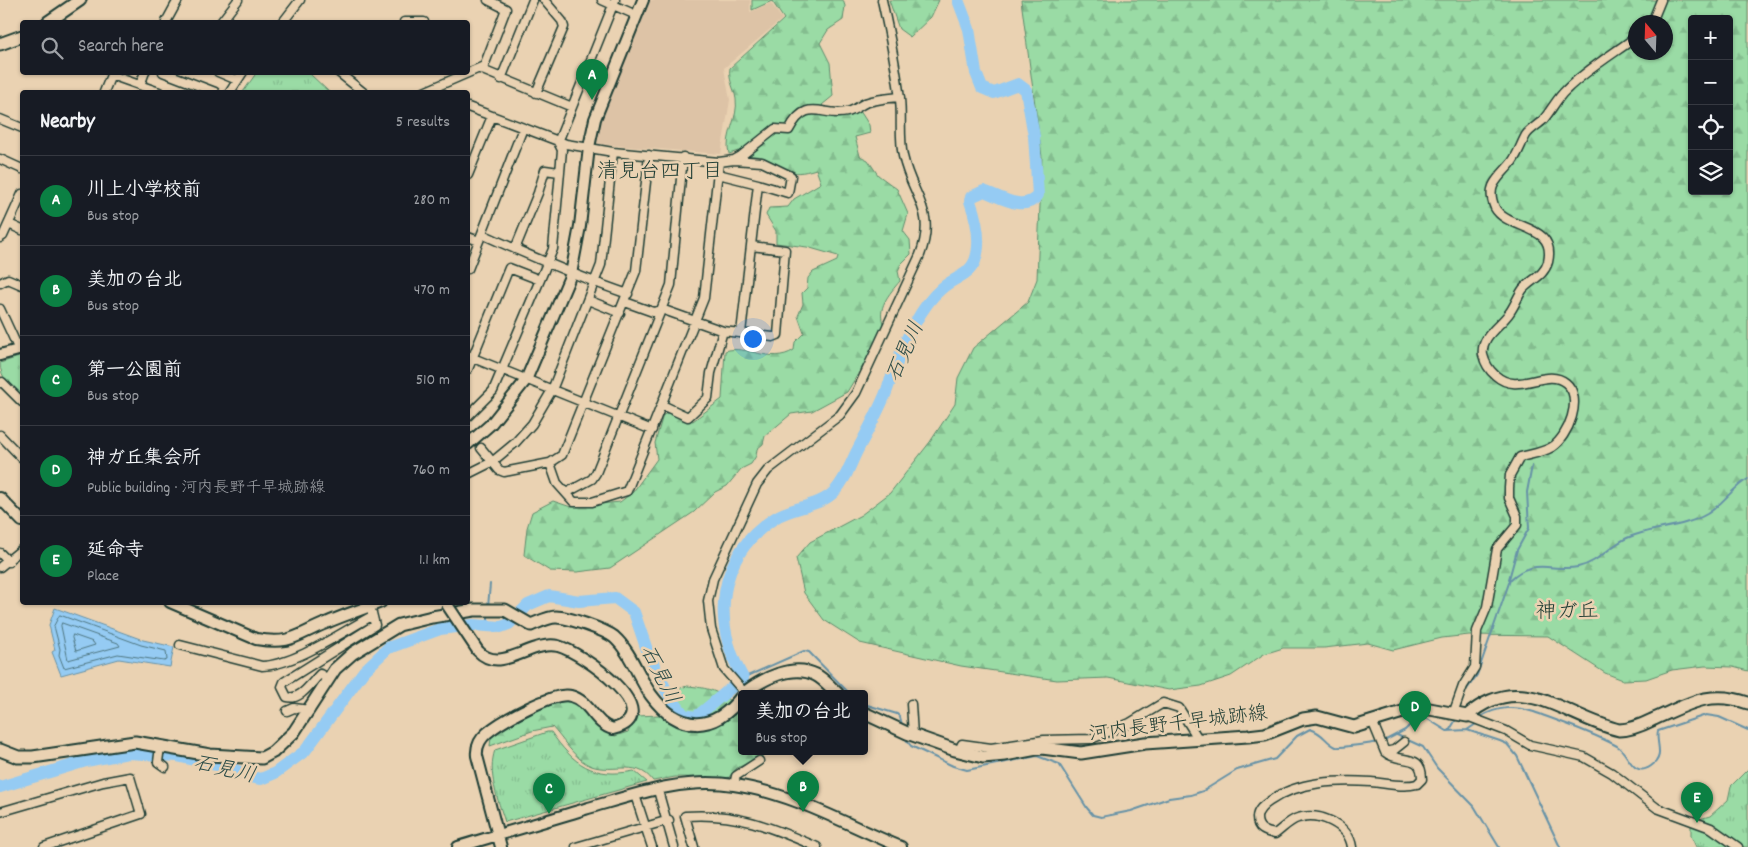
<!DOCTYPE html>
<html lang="en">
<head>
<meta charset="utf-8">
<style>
	body { margin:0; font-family:Dekko,"Klee One",sans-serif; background:#20242c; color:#f1f3f6 }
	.controls { position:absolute; right:15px; top:15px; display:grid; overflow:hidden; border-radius:5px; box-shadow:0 1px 4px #0004 }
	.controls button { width:45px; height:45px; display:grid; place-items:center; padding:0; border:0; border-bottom:1px solid #363941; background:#171b24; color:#f1f3f6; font:25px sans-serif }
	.compass { position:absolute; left:1628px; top:15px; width:45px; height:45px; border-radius:50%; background:#171b24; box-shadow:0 1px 4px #0004; rotate:341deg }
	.you { position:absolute; left:752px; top:338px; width:18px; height:18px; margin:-12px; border:4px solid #fff; border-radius:50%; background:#1a73e8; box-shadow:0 0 0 8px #1a73e833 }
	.badge { display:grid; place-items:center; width:32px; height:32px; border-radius:50%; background:#0b8043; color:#fff; font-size:16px; font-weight:700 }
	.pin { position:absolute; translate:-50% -41px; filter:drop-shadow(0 1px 2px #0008) }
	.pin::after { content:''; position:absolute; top:26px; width:18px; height:15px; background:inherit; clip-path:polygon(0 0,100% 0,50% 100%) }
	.popup { position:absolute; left:738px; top:690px; width:130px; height:65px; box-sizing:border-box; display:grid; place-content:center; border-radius:5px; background:#171b24; filter:drop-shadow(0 1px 4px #0005); font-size:16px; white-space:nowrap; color:#9ea1a6 }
	.popup b { font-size:19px; color:#f1f3f6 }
	.popup::after { content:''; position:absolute; left:50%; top:100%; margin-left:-10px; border:10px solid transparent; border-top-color:#171b24 }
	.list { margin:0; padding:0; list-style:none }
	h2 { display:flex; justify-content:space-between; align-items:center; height:65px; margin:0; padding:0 20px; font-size:21px }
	h2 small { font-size:16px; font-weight:400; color:#9ea1a6 }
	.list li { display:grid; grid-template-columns:32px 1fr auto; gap:15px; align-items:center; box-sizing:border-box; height:90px; padding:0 20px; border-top:1px solid #363941 }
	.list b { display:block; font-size:19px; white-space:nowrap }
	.list p { margin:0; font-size:16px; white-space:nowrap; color:#9ea1a6 }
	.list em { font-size:16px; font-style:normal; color:#9ea1a6 }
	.icon { flex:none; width:28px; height:28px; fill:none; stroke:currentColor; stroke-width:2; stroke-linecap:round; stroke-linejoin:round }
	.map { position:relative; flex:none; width:1748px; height:847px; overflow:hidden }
	.search { position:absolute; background:#171b24; box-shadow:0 1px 4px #0004; left:20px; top:20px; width:450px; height:55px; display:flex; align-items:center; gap:12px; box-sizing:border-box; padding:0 18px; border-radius:5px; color:#9ea1a6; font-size:19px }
	.panel { position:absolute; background:#171b24; box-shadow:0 1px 4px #0004; left:20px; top:90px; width:450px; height:515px; border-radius:5px }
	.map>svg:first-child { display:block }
</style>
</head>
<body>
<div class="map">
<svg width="1748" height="847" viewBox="0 0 1748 847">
	<defs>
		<pattern id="forest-firs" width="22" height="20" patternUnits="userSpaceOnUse" patternTransform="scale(1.25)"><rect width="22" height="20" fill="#9adba5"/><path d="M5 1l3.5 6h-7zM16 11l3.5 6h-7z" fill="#84bd8f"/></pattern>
		<pattern id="park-tufts" width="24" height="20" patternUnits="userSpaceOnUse" patternTransform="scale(1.25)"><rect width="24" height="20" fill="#9adba5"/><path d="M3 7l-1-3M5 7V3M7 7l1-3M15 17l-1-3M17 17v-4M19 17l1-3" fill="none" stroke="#84bd8f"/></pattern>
	</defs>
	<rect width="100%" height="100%" fill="#ead2b2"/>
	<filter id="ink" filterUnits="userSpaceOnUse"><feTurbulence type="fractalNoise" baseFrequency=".02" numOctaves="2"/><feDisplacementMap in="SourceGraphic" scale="10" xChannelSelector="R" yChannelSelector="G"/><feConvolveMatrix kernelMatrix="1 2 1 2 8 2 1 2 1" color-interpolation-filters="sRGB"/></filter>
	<g filter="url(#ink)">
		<path fill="#ddc3a6" d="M645,0H750V12L771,3L782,19L724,68L730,100L721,154L594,144L597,122Z"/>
		<path fill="url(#forest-firs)" stroke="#5c8c6c" fill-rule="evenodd" d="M752,0H843L845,6L843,20L828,30L820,43L830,63L833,96L822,105L834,118L851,116L856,111H860L869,125L870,133L855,137L860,156L868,160L878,175L897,189L908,214L903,231L910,240L911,254L901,264L898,271L900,281C889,294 876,308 884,326L878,341L847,392L812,411L791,414L765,436L763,444L757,449L756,456L751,464L741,469L727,486L715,492L694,512L610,568L577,572L550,571L524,555L527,528L532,512L553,501L571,507L620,502L633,492L657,459L655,443L663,415L668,413L693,421L722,399L725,351C746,344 771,365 794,350L795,342L804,333L798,316L803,304L802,293L807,288L808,278L813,272L837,261L838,256L807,247L776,243V231L766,215L769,208L788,207L794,199L821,183L816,169C787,178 789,169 764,158C756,155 750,157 738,151L729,154C724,135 739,118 736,99C734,87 728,80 730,68L784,19L772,1L752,10Z
			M889,0H939L931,17L910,37L899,29Z
			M1021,0H1748V671L1733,667L1705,666L1672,670L1646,679L1623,680L1605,673L1548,636L1469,635L1442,638L1393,650L1368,643L1324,648H1283L1264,654L1231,676L1201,686L1169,690L1108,678L1057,680L961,666L860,643L824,620L804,593L796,558L810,542L861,515L890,493L930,442L955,404L958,378L973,348L1028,302L1037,279L1042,157ZM1692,19H1729V191H1692ZM1636,22H1666V52H1636Z
			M687,686C714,688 725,694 742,713V751H773L737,768L728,778L675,777L653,781C636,757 609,776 587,764C573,756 563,739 552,727L532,731L490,746L491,737L553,699L565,698L576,702L599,727L615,736L628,732L637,716L659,715L675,690Z"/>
		<path fill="url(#park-tufts)" stroke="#5c8c6c" d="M257,72L309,73L329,92H243Z
			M22,356V396C12,386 0,379 0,363Z
			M547,732H551C573,764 593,779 634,771L647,782L505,822C498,800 487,773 495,750Z
			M1748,769V847H1696L1691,836V825L1699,819L1710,816L1728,800L1731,786Z"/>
		<path fill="#95cbf3" stroke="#6692a7" d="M55,608L143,640L174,647L170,667L119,659L61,675L52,652L55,650L49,625Z"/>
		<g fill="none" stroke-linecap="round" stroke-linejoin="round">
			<path stroke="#4e7680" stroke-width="1" d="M60,615L141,645L166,651L167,660L164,661L118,654L64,668L59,655L60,649L54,626Z
				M62,623L118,643L120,646L68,660L61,626Z
				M73,635L93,642L95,645L76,651L72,638Z"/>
			<path stroke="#6692a7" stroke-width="2" d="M1509,579L1517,550L1529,528L1527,492L1532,466
				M488,607L490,584
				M488,614V626
				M743,678L804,651L809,652L849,693
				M864,704L897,714L900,717L902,725
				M1459,709L1465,692L1477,675L1510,580C1533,557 1552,572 1578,567C1598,563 1609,546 1627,538C1652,527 1683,528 1707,514C1723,504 1732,488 1748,479
				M1480,717C1498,706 1514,706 1534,712C1561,722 1591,732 1617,746C1629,753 1632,779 1651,766C1666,756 1655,743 1658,731L1706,715L1719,717L1748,730
				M1467,730L1476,724
				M1449,731L1457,718
				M1397,735L1423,747L1437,768L1474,806L1499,847
				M904,737L911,746L953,766L967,770L1037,756L1059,764L1087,808L1093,815L1101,817L1131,811L1169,798L1191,795L1203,791L1237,770L1275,759L1297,736L1310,729C1324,733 1325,742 1336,747C1338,748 1375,743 1380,742
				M1384,741L1405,730L1414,721L1426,718L1447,731L1467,730L1500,741L1507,744L1517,756L1560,847"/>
			<path stroke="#95cbf3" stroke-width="12" d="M0,787L86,761L128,753L177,756L233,769L250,777L261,779L275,773L305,751L364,671L388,648L440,629L473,625L501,627L509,624L528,605L549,596L579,601L615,598L634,612L648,653L667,692L684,715L696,717L743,678C711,621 717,556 775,518C792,507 819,507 834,492C846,480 850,464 858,449C867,432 877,414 885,395C894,372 901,347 914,325C921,312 929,299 941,289C952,278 968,277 975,261C982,242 976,218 970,201L971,197L984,191C1000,197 1025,213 1038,195L1034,136L1026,90L1018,84L994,93L982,88L976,73L969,29L958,0"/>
			<g stroke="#1f3d34" stroke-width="11">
				<path id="minor" d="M602,0L636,15
					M166,22L178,0
					M221,22L238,0
					M283,22L300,0
					M404,22H424
					M1652,22L1661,0
					M480,69L572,107
					M110,72L111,75L159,92
					M163,72L215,92
					M218,72L237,80
					M338,72L363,92
					M501,79L533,0
					M140,85L145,72
					M104,92L111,75
					M230,92L243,72
					M424,92L484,66L506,9L488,0
					M536,93L564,27L562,21L544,0
					M468,107L566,144L613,152L719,162L734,160L741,156L775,129L789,130C807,95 823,118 847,112C854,111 859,106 865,103C876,99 888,98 900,97
					M0,119L22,128
					M0,159L22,169
					M734,160L762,162L791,176L788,193L758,184
					M718,174L758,184L741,333
					M468,175L492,116
					M9,224L22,230
					M482,234C530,256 578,277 628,294
					M468,237L479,241
					M0,238L3,236L22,194
					M515,249L538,193L545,170L559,172
					M468,269L523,128
					M0,283L8,279L22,285
					M588,300L620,313
					M625,302L653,312L664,310L723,331L773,337L778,335L785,250L751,246
					M0,309L19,350
					M468,356L652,430
					M468,369L509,268L540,280
					M0,383L2,382L22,402
					M662,405L688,417L708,398L711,373L723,331
					M468,416L493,391L548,261L553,249L562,150L558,142L615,0
					M0,435L22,458
					M481,448L499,470L504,472L550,463L562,455L636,271L649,155
					M550,463L557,483L574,502H592L627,491L704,298L719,162
					M468,474L492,462L515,443L532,424L552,390L601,265L613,152
					M566,493L592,479L596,473L671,285L683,157
					M0,553L9,562
					M0,567L22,549
					M180,645L262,666C295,665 342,632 372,616
					M328,679L320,674C311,683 300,701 287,697L282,687L284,682L375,625L372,613
					M744,692L724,669L711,629L708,601L713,579L757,484L768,470L840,415L856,393L920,255C937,210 912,197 903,156C899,138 902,117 900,99C896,67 889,32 882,0
					M911,704L913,735
					M287,711L294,708L310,710
					M1453,714L1463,686L1475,667L1477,631L1487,607L1497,549L1517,525V516L1509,498V488L1510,475L1520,457C1531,454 1542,453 1552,447C1568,437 1584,398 1566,383C1546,366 1519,397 1495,375C1489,370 1485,363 1483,355C1480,336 1501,326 1510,312C1515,305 1518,296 1523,289C1532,279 1544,276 1548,262C1557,223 1508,231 1495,208C1492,201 1490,193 1493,186C1497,177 1506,170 1512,162C1518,154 1521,144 1526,135C1530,129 1538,125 1543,120C1551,111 1557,98 1566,90C1586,70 1613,54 1636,37
					M1467,716L1506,731L1530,745L1584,757L1612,773L1657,808L1711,828L1738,847
					M160,747L158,762L165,767
					M970,749L961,746L962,744L991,748L1044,740L1091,739L1130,723L1163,703L1179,708L1199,740
					M1385,752L1394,750L1404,742
					M734,785L736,776L759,761
					M659,794L674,847
					M635,795L652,847
					M0,812L103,782L130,777L141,814L44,847
					M576,847L669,820
					M694,847L685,816C736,812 771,827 817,847
					M1352,847C1349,825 1319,811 1298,818C1290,820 1282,829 1275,834C1265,832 1257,829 1257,818C1257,810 1264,805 1270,801C1298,781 1338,780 1371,782C1385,783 1402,788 1417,784L1422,779C1422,751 1400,765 1385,752L1373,723"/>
			</g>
			<g stroke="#1f3d34" stroke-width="14">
				<path id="tertiary" d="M0,355L22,349
					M468,444L491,424L526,380L571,274L580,226L589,147L595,119L643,0
					M0,498L22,521
					M170,602L256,639C292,645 296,635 326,623C344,615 363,609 381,602
					M478,651C501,675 530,640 558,646C581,652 670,714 613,729C594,724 590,701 571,696C555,691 501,721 487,733C480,739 476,747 477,756L501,847
					M458,847C500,834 543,822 585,809C634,795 682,777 734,785C793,793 847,825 901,847"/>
			</g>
			<g stroke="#1f3d34" stroke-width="15">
				<path id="secondary" d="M48,22L80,0
					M0,44L22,36
					M744,693C762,679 793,663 816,675C824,679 831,688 837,693
					M864,713L907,733L955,750L983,757L1005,755L1042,748L1081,753L1145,743L1248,736L1265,734L1303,719L1317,717L1354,727L1419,707L1467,716C1521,669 1563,716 1619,730C1631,730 1642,725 1652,720C1687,705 1709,689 1748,703
					M0,750L18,757H33L135,742L210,755L262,758L273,752L294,732L335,669L353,653L399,625L432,617L474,610H505L531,625C539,622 548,617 556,617C568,617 605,630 614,637C631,652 638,677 651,695C679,733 714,733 742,696"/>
			</g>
			<use href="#minor" stroke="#ead2b2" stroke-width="8"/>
			<use href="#tertiary" stroke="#ead2b2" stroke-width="10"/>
			<use href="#secondary" stroke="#ead2b2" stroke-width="11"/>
			<g stroke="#1f3d34" stroke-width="14" stroke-linecap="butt">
				<path id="tertiary-bridge" d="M446,603L478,651"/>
			</g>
			<use href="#tertiary-bridge" stroke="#ead2b2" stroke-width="10"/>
		</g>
	</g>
	<g text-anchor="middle" stroke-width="5" stroke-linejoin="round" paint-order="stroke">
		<g font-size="20" fill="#1f3d34" stroke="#ead2b2">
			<text transform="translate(1178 722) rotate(-7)" y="7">河内長野千早城跡線</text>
		</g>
		<g font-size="21" fill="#1f3d34" stroke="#ead2b2">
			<text x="660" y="177">清見台四丁目</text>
			<text x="1567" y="617">神ガ丘</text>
		</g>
		<g font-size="21" font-style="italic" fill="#2b4b47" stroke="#ead2b2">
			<text transform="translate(904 351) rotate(-66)" y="7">石見川</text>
			<text transform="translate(661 674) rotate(63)" y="7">石見川</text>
			<text transform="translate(225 768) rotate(13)" y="7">石見川</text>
		</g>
	</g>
</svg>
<div class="controls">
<button>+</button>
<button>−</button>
<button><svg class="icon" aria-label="locate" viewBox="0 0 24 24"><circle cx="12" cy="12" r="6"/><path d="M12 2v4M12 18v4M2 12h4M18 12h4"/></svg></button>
<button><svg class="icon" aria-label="layers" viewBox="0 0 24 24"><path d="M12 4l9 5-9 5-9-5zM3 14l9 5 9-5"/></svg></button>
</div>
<svg class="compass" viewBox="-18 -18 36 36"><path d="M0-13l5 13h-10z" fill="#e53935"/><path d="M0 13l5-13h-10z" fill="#9ea1a6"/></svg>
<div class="you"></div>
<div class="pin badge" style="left:592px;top:100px">A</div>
<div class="pin badge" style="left:803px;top:812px">B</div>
<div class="popup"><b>美加の台北</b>Bus stop</div>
<div class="pin badge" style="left:549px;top:814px">C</div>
<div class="pin badge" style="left:1415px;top:732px">D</div>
<div class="pin badge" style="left:1697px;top:823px">E</div>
<div class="search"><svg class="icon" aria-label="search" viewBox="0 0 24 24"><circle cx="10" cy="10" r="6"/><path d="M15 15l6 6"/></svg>Search here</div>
<section class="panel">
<h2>Nearby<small>5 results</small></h2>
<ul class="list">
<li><span class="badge">A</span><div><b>川上小学校前</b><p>Bus stop</p></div><em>280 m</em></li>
<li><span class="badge">B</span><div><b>美加の台北</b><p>Bus stop</p></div><em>470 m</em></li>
<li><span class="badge">C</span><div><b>第一公園前</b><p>Bus stop</p></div><em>510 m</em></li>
<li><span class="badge">D</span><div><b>神ガ丘集会所</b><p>Public building · 河内長野千早城跡線</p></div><em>760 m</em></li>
<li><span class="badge">E</span><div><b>延命寺</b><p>Place</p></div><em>1.1 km</em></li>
</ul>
</section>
</div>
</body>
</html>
